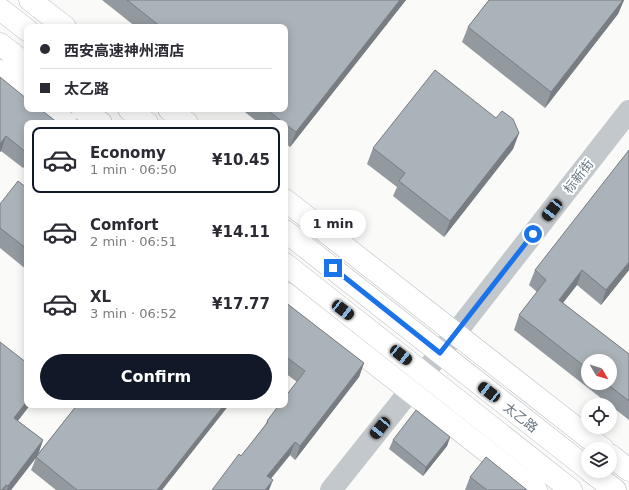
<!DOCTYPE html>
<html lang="en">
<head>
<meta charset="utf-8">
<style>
  body { margin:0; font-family:"DejaVu Sans","Noto Sans SC",sans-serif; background:#f2f2f3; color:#2b2b33; height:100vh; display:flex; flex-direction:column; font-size:15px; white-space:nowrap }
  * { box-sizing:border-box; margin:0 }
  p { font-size:13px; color:#7c7c81 }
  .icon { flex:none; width:22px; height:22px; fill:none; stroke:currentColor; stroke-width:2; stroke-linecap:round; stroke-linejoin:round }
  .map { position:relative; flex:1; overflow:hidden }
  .panel { position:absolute; left:24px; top:120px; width:264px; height:288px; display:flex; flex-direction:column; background:#fff; border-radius:8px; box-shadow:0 2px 10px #0003 }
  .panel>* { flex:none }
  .hud { position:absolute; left:24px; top:24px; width:264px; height:88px; border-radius:8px; box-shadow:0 2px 10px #0003; display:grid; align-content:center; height:88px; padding:0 16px; background:#fff }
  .needle { width:26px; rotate:128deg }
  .fabs { position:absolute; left:581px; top:354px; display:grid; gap:8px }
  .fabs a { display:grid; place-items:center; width:36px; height:36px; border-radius:50%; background:#fff; box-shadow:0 2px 10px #0003; font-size:20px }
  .end { position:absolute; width:18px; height:18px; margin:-9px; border:5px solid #1a73e8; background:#fff; box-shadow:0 0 0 2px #fff }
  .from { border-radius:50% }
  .bubble { position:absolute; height:28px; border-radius:14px; background:#fff; box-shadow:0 2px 10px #0003; font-size:13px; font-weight:600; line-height:28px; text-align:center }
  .car { position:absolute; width:12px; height:24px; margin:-12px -6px; border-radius:5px; box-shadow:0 0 3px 1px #0007; background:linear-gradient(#222 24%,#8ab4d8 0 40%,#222 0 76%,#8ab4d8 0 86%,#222 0) }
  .hud b { display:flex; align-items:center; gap:14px; height:38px; font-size:15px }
  .hud b+b { border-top:1px solid #e1e1e2 }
  .hud i { width:10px; height:10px; background:#2b2b33 }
  ul { padding:7px 0 0; list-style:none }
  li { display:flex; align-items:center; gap:12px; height:66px; margin:0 8px 6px; padding:0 8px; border:2px solid transparent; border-radius:8px }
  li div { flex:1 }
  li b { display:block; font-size:15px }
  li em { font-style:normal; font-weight:600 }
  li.on { border-color:#111827 }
  li>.icon { width:36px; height:36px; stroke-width:1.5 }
  .action { display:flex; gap:8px; margin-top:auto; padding:8px 16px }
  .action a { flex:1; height:46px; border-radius:24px; background:#111827; color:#fff; font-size:16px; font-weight:600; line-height:46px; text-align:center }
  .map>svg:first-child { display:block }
</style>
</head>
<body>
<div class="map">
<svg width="629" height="490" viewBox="0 0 629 490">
  <rect width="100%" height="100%" fill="#fafaf8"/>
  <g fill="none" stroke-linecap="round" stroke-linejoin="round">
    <defs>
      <path id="secondary" d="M 30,0 L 65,27
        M 0,71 L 27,92
        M 49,109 L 66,123
        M 169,109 L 187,123
        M 285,200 L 603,449
        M 285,293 L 536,490
        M 610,455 L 629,470"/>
      <path id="primary" d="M 0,9 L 27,30
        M 0,44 L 27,65
        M 82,109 L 101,123
        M 129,109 L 147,123
        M 285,231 L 588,469
        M 285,264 L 571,490
        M 590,471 L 615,490"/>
    </defs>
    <!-- secondary casing -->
    <use href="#secondary" stroke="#b3babf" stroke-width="23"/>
    <!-- primary casing -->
    <use href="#primary" stroke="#b5babe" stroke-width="23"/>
    <!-- tertiary -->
    <path stroke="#c3c8cc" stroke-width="22" d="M 331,490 L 440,353 L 629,111"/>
    <!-- secondary -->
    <use href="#secondary" stroke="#fff" stroke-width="22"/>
    <!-- primary -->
    <use href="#primary" stroke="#fff" stroke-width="22"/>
  </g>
  <!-- wall -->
  <path fill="#929a9f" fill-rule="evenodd" d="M 102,0 L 406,0 L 290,147 L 285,143 L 285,123 L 259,123 L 241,109 L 285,109 L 285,27 L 136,27 Z
    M 489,0 L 624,0 L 618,14 L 545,108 L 462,42 L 468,27 Z
    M 0,77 L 27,123 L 27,163 L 23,168 L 1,151 L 0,152 Z
    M 496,118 L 519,133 L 513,149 L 444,237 L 393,196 L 397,187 L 367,164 L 373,148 Z
    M 27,188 L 27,276 L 25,274 L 27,270 L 0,248 L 0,204 Z
    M 535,270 L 629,270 L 601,305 L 577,285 L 563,303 L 629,354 L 629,420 L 514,330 L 519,315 L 537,292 L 529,285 ZM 588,361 L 610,383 L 588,383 Z
    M 285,302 L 364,363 L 359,377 L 295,460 L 290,455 L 271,479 L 241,456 L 265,425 L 267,421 L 297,382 L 285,373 Z
    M 0,342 L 30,405 L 18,421 L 43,440 L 38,454 L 77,405 L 229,405 L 162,490 L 56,490 L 31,470 L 36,458 L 11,490 L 0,490 Z
    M 450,437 L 447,446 L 423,476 L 389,449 L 393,440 Z
    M 470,477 L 527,490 L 465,490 Z"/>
  <!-- shaded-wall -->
  <path fill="#777d82" d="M 400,0 L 406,0 L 290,147 L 296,132 Z
    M 623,0 L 624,0 L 618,14 L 545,108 L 551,92 Z
    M 519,133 L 513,149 L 444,237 L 450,221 Z
    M 6,136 L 1,151 L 0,152 L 0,144 Z
    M 27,157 L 27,163 L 23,168 Z
    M 629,262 L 629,270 L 601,305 L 606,290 Z
    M 582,270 L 577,285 L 554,314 L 559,300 Z
    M 364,363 L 359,377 L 295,460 L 300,446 Z
    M 27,401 L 27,405 L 30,405 L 8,433 L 14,418 Z
    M 224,405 L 229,405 L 162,490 L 157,490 Z
    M 450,437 L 447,446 L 423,476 L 426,467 Z
    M 43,440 L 38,455 L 11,490 L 7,490 L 8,486 Z
    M 295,442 L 290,455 L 262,489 L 267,476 Z
    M 273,480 L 269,490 L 265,490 Z
    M 6,485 L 4,490 L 2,490 Z"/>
  <!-- building -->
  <path fill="#aab3b9" stroke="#777d82" d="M 127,0 L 400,0 L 296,132 L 285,124 L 285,123 L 284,123 L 266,109 L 285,109 L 285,27 L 161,27 Z
    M 489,0 L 623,0 L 551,92 L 468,27 Z
    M 435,70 L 496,118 L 502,111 L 513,119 L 519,133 L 450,221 L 399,181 L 405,173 L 373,148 Z
    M 0,77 L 27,99 L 27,109 L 40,109 L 58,123 L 27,123 L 27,153 L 6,136 L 0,144 Z
    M 629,150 L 629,262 L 606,290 L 582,270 L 559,300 L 629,354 L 629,401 L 606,383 L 610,383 L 610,361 L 588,361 L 588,369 L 519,315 L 546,280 L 535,270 Z
    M 18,181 L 27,188 L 27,249 L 0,228 L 0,204 Z
    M 285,302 L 364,363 L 300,446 L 295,442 L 267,476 L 273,480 L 265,490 L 212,490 L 239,454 L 241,456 L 268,422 L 267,421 L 279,405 L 285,405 L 285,397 L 305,371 L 285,356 Z
    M 0,342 L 27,363 L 27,401 L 14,418 L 43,440 L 8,486 L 6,485 L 2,490 L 0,490 Z
    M 77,405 L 224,405 L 157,490 L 77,490 L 36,457 Z
    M 416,410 L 450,437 L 426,467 L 393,440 Z
    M 486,457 L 527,490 L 487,490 L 470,477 Z"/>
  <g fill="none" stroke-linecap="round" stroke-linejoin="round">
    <!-- route -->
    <path stroke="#1a73e8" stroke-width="5" d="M 333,268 L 440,353 L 533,234"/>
  </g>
  <g text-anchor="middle" stroke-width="4" stroke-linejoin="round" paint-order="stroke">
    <!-- street labels -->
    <g font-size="13" fill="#657683" stroke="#fff">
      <text transform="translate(578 176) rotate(-52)" y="5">标新街</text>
      <text transform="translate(521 417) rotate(38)" y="5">太乙路</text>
    </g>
  </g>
</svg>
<div class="fabs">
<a><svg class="needle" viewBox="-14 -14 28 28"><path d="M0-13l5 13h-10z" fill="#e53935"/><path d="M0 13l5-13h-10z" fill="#7c7c81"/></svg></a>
<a><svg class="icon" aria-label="locate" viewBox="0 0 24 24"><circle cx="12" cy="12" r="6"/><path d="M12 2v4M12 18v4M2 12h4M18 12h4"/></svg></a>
<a><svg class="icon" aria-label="layers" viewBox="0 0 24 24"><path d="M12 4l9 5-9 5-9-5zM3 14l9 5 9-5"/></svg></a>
</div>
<i class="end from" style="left:533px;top:234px"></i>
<i class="end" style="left:333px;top:268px"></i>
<div class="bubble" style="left:300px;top:210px;width:66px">1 min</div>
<i class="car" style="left:552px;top:210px;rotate:218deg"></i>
<i class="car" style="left:343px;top:310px;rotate:128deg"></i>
<i class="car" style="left:401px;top:355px;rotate:128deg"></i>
<i class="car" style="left:489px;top:392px;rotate:308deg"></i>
<i class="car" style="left:380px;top:428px;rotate:219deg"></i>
<div class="hud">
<b><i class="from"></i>西安高速神州酒店</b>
<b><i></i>太乙路</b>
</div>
<section class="panel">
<ul>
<li class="on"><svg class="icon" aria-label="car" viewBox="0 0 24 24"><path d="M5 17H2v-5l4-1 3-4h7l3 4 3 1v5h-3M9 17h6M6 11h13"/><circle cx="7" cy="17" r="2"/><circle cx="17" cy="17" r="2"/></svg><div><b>Economy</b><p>1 min · 06:50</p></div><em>¥10.45</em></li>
<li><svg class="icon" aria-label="car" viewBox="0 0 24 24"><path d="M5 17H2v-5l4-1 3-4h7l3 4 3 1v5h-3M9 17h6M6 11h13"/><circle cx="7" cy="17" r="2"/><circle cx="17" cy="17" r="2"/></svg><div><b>Comfort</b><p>2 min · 06:51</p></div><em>¥14.11</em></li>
<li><svg class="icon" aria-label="car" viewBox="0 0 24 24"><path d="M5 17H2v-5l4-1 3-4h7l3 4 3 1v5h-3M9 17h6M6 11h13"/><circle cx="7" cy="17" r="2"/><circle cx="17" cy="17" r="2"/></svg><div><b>XL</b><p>3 min · 06:52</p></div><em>¥17.77</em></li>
</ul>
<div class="action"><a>Confirm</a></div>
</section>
</div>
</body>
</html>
